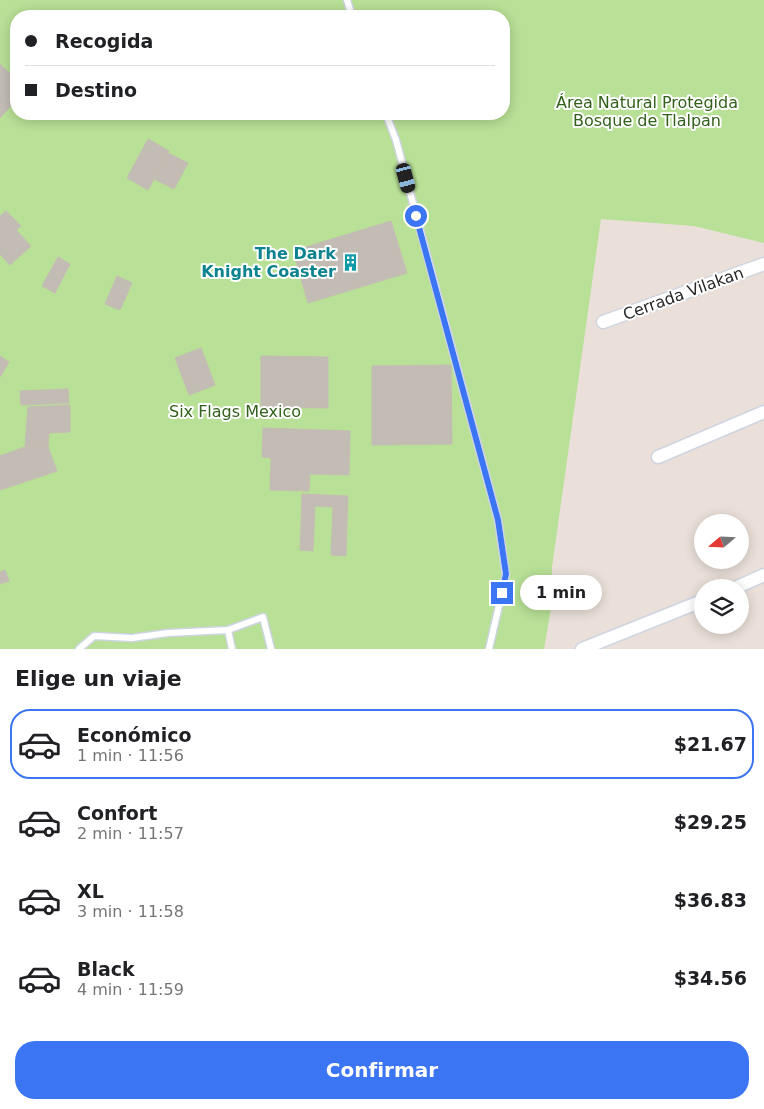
<!DOCTYPE html>
<html lang="es">
<head>
<meta charset="utf-8">
<style>
  body { margin:0; font-family:"DejaVu Sans",sans-serif; background:#f6f6f6; color:#202124; height:100vh; display:flex; flex-direction:column; font-size:19px; white-space:nowrap }
  * { box-sizing:border-box; margin:0 }
  p { font-size:16px; color:#757577 }
  .icon { flex:none; width:28px; height:28px; fill:none; stroke:currentColor; stroke-width:2; stroke-linecap:round; stroke-linejoin:round }
  .map { position:relative; height:649px; overflow:hidden }
  .sheet { display:flex; flex-direction:column; background:#fff; flex:1 }
  .sheet>* { flex:none }
  .hud { position:absolute; left:10px; top:10px; width:500px; height:110px; border-radius:20px; box-shadow:0 2px 12px #0003; display:grid; align-content:center; height:110px; padding:0 15px; background:#fff }
  .needle { width:32px; rotate:251deg }
  .tools { position:absolute; left:694px; top:514px; display:grid; gap:10px }
  .tools a { display:grid; place-items:center; width:55px; height:55px; border-radius:50%; background:#fff; box-shadow:0 2px 12px #0003; font-size:25px }
  .end { position:absolute; width:22px; height:22px; margin:-11px; border:6px solid #3c75f4; background:#fff; box-shadow:0 0 0 2px #fff }
  .from { border-radius:50% }
  .bubble { position:absolute; height:35px; border-radius:18px; background:#fff; box-shadow:0 2px 12px #0003; font-size:16px; font-weight:700; line-height:35px; text-align:center }
  .car { position:absolute; width:15px; height:30px; margin:-15px -8px; border-radius:6px; box-shadow:0 0 4px 1px #0007; background:linear-gradient(#222 24%,#8ab4d8 0 40%,#222 0 76%,#8ab4d8 0 86%,#222 0) }
  .hud b { display:flex; align-items:center; gap:18px; height:48px; font-size:19px }
  .hud b+b { border-top:1px solid #e0e0e0 }
  .hud i { width:12px; height:12px; background:#202124 }
  ul { padding:0; list-style:none }
  li { display:flex; align-items:center; gap:15px; height:70px; margin:0 10px 8px; padding:0 5px; border:2px solid transparent; border-radius:20px }
  li div { flex:1 }
  li b { display:block; font-size:19px }
  li em { font-style:normal; font-weight:700 }
  li.selected { border-color:#3c75f4 }
  li>.icon { width:45px; height:45px; stroke-width:1.5 }
  h2 { padding:0 15px; font-size:22px; line-height:60px }
  .cta { display:flex; gap:10px; margin-top:auto; padding:10px 15px }
  .cta a { flex:1; height:58px; border-radius:20px; background:#3c75f4; color:#fff; font-size:20px; font-weight:700; line-height:58px; text-align:center }
  .map>svg:first-child { display:block }
</style>
</head>
<body>
<div class="map">
<svg width="764" height="649" viewBox="0 0 764 649">
  <rect width="100%" height="100%" fill="#eae0d9"/>
  <!-- green -->
  <path fill="#b8e096" fill-rule="evenodd" d="M 0,0 L 764,0 L 764,243 L 694,226 L 601,219 L 552,567 L 551,608 L 544,649 L 0,649 ZM 16,16 L 504,16 L 504,114 L 16,114 Z"/>
  <!-- building -->
  <path fill="#c2bcb5" stroke="#c5bcb3" d="M 0,64 L 16,79 L 16,100 L 0,118 Z
    M 148,139 L 169,151 L 148,190 L 127,178 Z
    M 168,153 L 188,163 L 174,189 L 154,179 Z
    M 6,211 L 21,226 L 16,230 L 31,246 L 10,265 L 0,254 L 0,216 Z
    M 391,221 L 407,273 L 308,303 L 293,251 Z
    M 58,257 L 70,264 L 55,293 L 42,286 Z
    M 117,276 L 132,283 L 120,310 L 105,304 Z
    M 201,348 L 215,385 L 189,395 L 175,358 Z
    M 0,356 L 9,362 L 0,377 Z
    M 261,356 L 328,357 L 328,408 L 261,407 Z
    M 451,365 L 452,444 L 372,445 L 372,366 Z
    M 68,389 L 69,403 L 21,405 L 20,391 Z
    M 70,405 L 70,432 L 49,433 L 48,447 L 25,447 L 28,407 Z
    M 263,428 L 350,431 L 349,475 L 310,474 L 309,491 L 270,490 L 271,458 L 262,457 Z
    M 25,447 L 48,447 L 57,471 L 0,490 L 0,456 Z
    M 302,494 L 348,496 L 346,556 L 331,555 L 333,507 L 315,506 L 313,551 L 300,550 Z
    M 5,570 L 9,581 L 0,584 L 0,572 Z"/>
  <g fill="none" stroke-linecap="round" stroke-linejoin="round">
    <defs>
      <path id="lane" d="M 347,0 L 352,16
        M 386,114 L 396,140 L 498,520 L 506,575 L 489,649
        M 228,630 L 263,617 L 271,649
        M 79,649 L 94,636 L 132,638 L 168,633 L 228,630 L 232,649"/>
      <path id="street" d="M 603,322 L 764,264
        M 658,457 L 764,412
        M 735,588 L 764,575
        M 582,649 L 702,601"/>
    </defs>
    <!-- lane casing -->
    <use href="#lane" stroke="#ced4e0" stroke-width="9"/>
    <!-- street casing -->
    <use href="#street" stroke="#ced4e0" stroke-width="15"/>
    <!-- lane -->
    <use href="#lane" stroke="#fff" stroke-width="6"/>
    <!-- street -->
    <use href="#street" stroke="#fff" stroke-width="12"/>
  </g>
  <g fill="none" stroke-linecap="round" stroke-linejoin="round">
    <!-- route -->
    <path stroke="#3c75f4" stroke-width="6" d="M 416,216 L 498,520 L 506,574 L 502,593"/>
  </g>
  <!-- icons -->
  <defs>
    <symbol id="building-bare" viewBox="-9 -9 18 18"><path d="M-4-6H4V6H1V3H-1V6H-4ZM-2.5-4.3h1.7v1.8h-1.7ZM.8-4.3h1.7v1.8H.8ZM-2.5-1h1.7V.8h-1.7ZM.8-1h1.7V.8H.8Z" fill="#0f9aa8" stroke="#fff" stroke-width="2.5" paint-order="stroke"/></symbol>
  </defs>
  <g fill-rule="evenodd">
    <use href="#building-bare" x="338" y="250" width="25" height="25"/>
  </g>
  <g text-anchor="middle" stroke-width="4" stroke-linejoin="round" paint-order="stroke">
    <!-- park labels -->
    <g font-size="16" fill="#32611b" stroke="#fff">
      <text x="647" y="108">Área Natural Protegida<tspan x="647" dy="18">Bosque de Tlalpan</tspan></text>
      <text x="235" y="417">Six Flags Mexico</text>
    </g>
    <!-- culture labels -->
    <g font-size="16" font-weight="bold" fill="#0d838f" stroke="#fff" text-anchor="end">
      <text x="336" y="259">The Dark<tspan x="336" dy="18">Knight Coaster</tspan></text>
    </g>
    <!-- street labels -->
    <g font-size="16" fill="#272727" stroke="#fff">
      <text transform="translate(683 293) rotate(-20)" y="6">Cerrada Vilakan</text>
    </g>
  </g>
</svg>
<div class="tools">
<a><svg class="needle" viewBox="-14 -14 28 28"><path d="M0-13l5 13h-10z" fill="#e53935"/><path d="M0 13l5-13h-10z" fill="#757577"/></svg></a>
<a><svg class="icon" aria-label="layers" viewBox="0 0 24 24"><path d="M12 4l9 5-9 5-9-5zM3 14l9 5 9-5"/></svg></a>
</div>
<i class="end from" style="left:416px;top:216px"></i>
<i class="end" style="left:502px;top:593px"></i>
<div class="bubble" style="left:520px;top:575px;width:82px">1 min</div>
<i class="car" style="left:406px;top:178px;rotate:165deg"></i>
<div class="hud">
<b><i class="from"></i>Recogida</b>
<b><i></i>Destino</b>
</div>
</div>
<section class="sheet">
<h2>Elige un viaje</h2>
<ul>
<li class="selected"><svg class="icon" aria-label="car" viewBox="0 0 24 24"><path d="M5 17H2v-5l4-1 3-4h7l3 4 3 1v5h-3M9 17h6M6 11h13"/><circle cx="7" cy="17" r="2"/><circle cx="17" cy="17" r="2"/></svg><div><b>Económico</b><p>1 min · 11:56</p></div><em>$21.67</em></li>
<li><svg class="icon" aria-label="car" viewBox="0 0 24 24"><path d="M5 17H2v-5l4-1 3-4h7l3 4 3 1v5h-3M9 17h6M6 11h13"/><circle cx="7" cy="17" r="2"/><circle cx="17" cy="17" r="2"/></svg><div><b>Confort</b><p>2 min · 11:57</p></div><em>$29.25</em></li>
<li><svg class="icon" aria-label="car" viewBox="0 0 24 24"><path d="M5 17H2v-5l4-1 3-4h7l3 4 3 1v5h-3M9 17h6M6 11h13"/><circle cx="7" cy="17" r="2"/><circle cx="17" cy="17" r="2"/></svg><div><b>XL</b><p>3 min · 11:58</p></div><em>$36.83</em></li>
<li><svg class="icon" aria-label="car" viewBox="0 0 24 24"><path d="M5 17H2v-5l4-1 3-4h7l3 4 3 1v5h-3M9 17h6M6 11h13"/><circle cx="7" cy="17" r="2"/><circle cx="17" cy="17" r="2"/></svg><div><b>Black</b><p>4 min · 11:59</p></div><em>$34.56</em></li>
</ul>
<div class="cta"><a>Confirmar</a></div>
</section>
</body>
</html>
